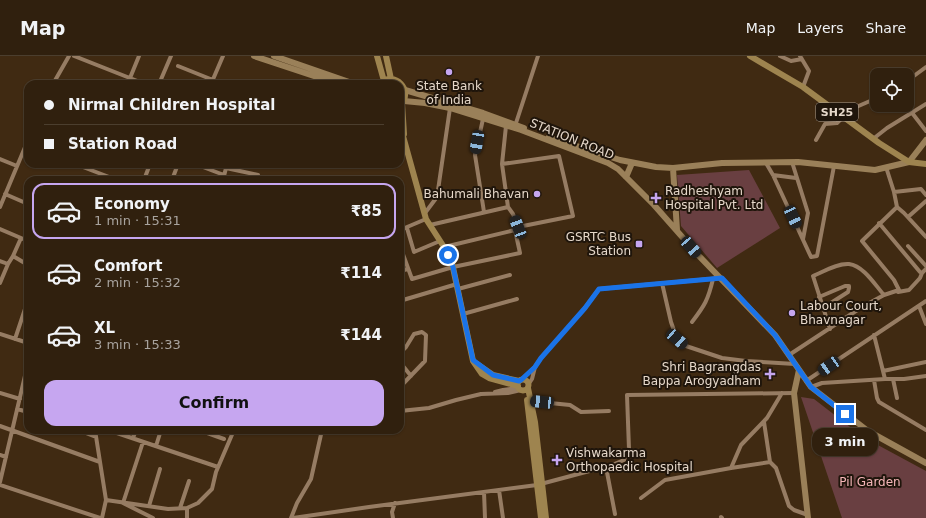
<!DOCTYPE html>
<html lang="en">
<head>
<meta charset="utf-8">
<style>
  body { margin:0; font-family:"DejaVu Sans",sans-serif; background:#3c2d1c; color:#f1f3f6; height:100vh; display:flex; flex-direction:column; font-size:15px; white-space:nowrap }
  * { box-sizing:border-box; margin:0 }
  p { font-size:13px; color:#a8a39e }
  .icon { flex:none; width:22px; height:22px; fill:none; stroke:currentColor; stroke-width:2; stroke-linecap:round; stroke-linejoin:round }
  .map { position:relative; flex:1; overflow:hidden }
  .details { position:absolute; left:24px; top:120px; width:380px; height:258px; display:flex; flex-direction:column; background:#30200e; border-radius:12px; box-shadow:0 1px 3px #0004,0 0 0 1px #4b3e2e }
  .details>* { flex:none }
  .top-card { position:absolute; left:24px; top:24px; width:380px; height:88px; border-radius:12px; box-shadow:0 1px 3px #0004,0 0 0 1px #4b3e2e; display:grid; align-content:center; height:88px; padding:0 20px; background:#30200e }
  .fabs { position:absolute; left:870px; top:12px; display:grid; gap:8px }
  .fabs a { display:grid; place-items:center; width:44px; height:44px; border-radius:8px; background:#30200e; box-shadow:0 1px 3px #0004,0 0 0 1px #4b3e2e; font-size:20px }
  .end { position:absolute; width:18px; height:18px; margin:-9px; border:5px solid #1a73e8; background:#fff; box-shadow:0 0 0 2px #fff }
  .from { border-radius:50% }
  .bubble { position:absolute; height:28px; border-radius:12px; background:#30200e; box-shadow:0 1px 3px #0004,0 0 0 1px #4b3e2e; font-size:13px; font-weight:800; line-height:28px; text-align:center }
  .car { position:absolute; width:12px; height:24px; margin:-12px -6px; border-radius:5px; box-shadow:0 0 3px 1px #0007; background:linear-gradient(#222 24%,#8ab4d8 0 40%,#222 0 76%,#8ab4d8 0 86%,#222 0) }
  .top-card b { display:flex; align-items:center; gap:14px; height:38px; font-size:15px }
  .top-card b+b { border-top:1px solid #4b3e2e }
  .top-card i { width:10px; height:10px; background:#f1f3f6 }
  ul { padding:7px 0 0; list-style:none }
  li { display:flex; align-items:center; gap:12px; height:56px; margin:0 8px 6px; padding:0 12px; border:2px solid transparent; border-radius:12px }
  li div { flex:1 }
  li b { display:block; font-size:15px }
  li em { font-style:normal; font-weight:800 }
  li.current { border-color:#c6a6f0 }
  li>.icon { width:36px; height:36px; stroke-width:1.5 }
  .button { display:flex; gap:8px; margin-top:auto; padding:8px 20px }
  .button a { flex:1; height:46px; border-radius:12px; background:#c6a6f0; color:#111; font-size:16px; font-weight:800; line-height:46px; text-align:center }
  header { display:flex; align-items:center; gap:24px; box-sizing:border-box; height:56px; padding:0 20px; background:#30200e; border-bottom:1px solid #4b3e2e }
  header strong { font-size:19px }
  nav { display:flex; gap:22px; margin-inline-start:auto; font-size:14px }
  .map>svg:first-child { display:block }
</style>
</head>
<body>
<header>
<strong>Map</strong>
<nav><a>Map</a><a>Layers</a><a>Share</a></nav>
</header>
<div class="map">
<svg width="926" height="462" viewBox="0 0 926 462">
  <rect width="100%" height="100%" fill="#402a12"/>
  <!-- green -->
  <path fill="#693f41" d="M 749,114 L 780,172 L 717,212 L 681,170 L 677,119 Z
    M 801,341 L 814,343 L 863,381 L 926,415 L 926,462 L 842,462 Z"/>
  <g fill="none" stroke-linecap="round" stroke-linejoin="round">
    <!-- street -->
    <path stroke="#967c63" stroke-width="4" d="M 74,0 L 145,28
      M 780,0 L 791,5 L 802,3
      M 800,0 L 809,15 L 803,31
      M 178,10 L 213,24
      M 130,22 L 139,0
      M 907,25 L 926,11
      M 53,28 L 69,0
      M 159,28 L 171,0
      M 211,28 L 223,0
      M 906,49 L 926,75
      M 840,58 L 877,42
      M 483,63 L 475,99 L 484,156
      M 515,70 L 538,0
      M 873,83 L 887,72 L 926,48
      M 816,84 L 825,68 L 837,67 L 843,61
      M 0,103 L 17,110
      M 792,106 L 808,157 L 803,183
      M 766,107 L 773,119 L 811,201 L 817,200 L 834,110
      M 75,108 L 117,124
      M 195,108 L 224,119
      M 502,108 L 559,100 L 573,160 L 518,171 L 513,158 L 508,151 L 502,108 L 506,70
      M 886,111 L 894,136 L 897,151 L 904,157 L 926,181
      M 226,112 L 258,119
      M 773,119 L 796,122
      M 144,124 L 150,108
      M 172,124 L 178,108
      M 223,124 L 227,108
      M 894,136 L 921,133 L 926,139
      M 5,138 L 28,148
      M 0,151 L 28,84
      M 425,157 L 437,141 L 450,52
      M 908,161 L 926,145
      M 879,167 L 920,216 L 922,217 L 926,213
      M 430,169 L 508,151
      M 407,172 L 414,196 L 440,185
      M 0,173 L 28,185
      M 400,174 L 426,163
      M 21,182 L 13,200 L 28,209
      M 400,190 L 412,223 L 453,211 L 520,197 L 515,174 L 444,191
      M 908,190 L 926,210
      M 0,205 L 8,208
      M 400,215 L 408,213
      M 0,227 L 8,208 L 13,200
      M 662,227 L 671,266 L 677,283 L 683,289 L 722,302 L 746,305 L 795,308
      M 458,233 L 510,219
      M 898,236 L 909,234 L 920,222 L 922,217
      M 400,237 L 403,244 L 457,228
      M 819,241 L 845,230 L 849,230 L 849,232 L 848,236 L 823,252
      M 919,250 L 926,268
      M 463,258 L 517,243
      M 692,266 C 705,249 708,244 713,223
      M 830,273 L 813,220 C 823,216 837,207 849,208 C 864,210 875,229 884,239
      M 0,278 L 28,287
      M 15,283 L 28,244
      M 400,291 L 401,294 L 403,294 L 406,291 L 414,278 L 422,276 L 426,279 L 425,305 L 400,331
      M 789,299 L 862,251 L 884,239 L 899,234 L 894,224 L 862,185 L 897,151
      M 400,310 L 403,310 L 411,320
      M 883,315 L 926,306
      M 885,323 L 904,323 L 926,320
      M 893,323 L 897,342
      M 521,324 L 535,311 L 541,302 L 585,252 L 599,233 L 721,222
      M 874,324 L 877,342 L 879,346 L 926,374
      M 806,325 L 926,245
      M 528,329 L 532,323 L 535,311
      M 811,331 L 822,327 L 885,323 L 874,279
      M 495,336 L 503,334 L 518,332
      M 0,337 L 20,343
      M 782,337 L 767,362 L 741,389 L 731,412 L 770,406 L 776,412 L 789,450 L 794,454 L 808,459
      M 530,345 L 570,349 L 581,356 L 609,355
      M 17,353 L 28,356
      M 400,355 L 429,352 L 456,344 L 481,338 L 508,337 L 521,334
      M 764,366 L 770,406
      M 0,370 L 100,406
      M 78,374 L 96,381
      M 95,374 L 106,444 L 102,462
      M 108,374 L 218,411
      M 199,374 L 224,383
      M 133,382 L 136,374
      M 143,386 L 123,447 L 153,462
      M 156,390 L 161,374
      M 0,399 L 6,401
      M 606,411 L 615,458
      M 0,426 L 28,307
      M 0,429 L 100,462
      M 499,434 L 503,462
      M 484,436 L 485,462
      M 641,442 L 665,424 L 731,412
      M 106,444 L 168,453 L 187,452 L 198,447 L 212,433 L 216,416 L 234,374
      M 149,450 L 160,413
      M 180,452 L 189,425
      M 721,461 L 722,462
      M 187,462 L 187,452
      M 291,462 L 297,447 L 311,423 L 322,374
      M 293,462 L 369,451 L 537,429 L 612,409 L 624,404 L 629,393 L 627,339 L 794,337
      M 393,462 L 392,456 L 395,447"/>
    <!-- secondary -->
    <path stroke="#9a8059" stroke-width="6" d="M 254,0 L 338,28
      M 274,0 L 355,28
      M 405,34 L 483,57 L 524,72
      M 404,45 L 425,47 L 450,52 L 521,74 L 608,107 L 618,113 L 654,149 L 699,200 L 775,279 L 811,331 L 868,375 L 926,407
      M 549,81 L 620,104 L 656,111 L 673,112 L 722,107 L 798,106 L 875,114 L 909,106 L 926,84
      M 673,112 L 677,174
      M 626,121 L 632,107
      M 799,314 L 794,337 L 808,462"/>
    <!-- primary -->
    <path stroke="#9e844f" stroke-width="6" d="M 377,0 L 384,25
      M 386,0 L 391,23
      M 750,0 L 803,31 L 879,87 L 909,106 L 926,108
      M 380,28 C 394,13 415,36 400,48
      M 402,47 L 404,78
      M 400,73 L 403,80 L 426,163 L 444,191 L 452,207 L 473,305 L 482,318 L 489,322 L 518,330
      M 477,308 L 493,319 L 519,325
      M517.5 329a5.5 5.5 0 1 1 11 0a5.5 5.5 0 1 1-11 0Z
      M 528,332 L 535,366 L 546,462
      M 527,344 L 541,462"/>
  </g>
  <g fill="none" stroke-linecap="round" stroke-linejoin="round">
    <!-- route -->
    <path stroke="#1a73e8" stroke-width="5" d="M 448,199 L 453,211 L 473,304 L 493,319 L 519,325 L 521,324 L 535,311 L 541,302 L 585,252 L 599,233 L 722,222 L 775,279 L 811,331 L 845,358"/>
  </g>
  <!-- markers -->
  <g fill="#c6a6f0" stroke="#1f150b" stroke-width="1.5">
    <circle cx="449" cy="16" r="4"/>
    <circle cx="537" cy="138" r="4"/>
    <path d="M654 136h4v4h4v4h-4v4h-4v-4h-4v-4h4z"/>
    <rect x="635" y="184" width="8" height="8" rx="2"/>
    <circle cx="792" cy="257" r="4"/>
    <path d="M768 312h4v4h4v4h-4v4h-4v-4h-4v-4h4z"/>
    <path d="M555 398h4v4h4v4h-4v4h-4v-4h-4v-4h4z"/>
  </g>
  <g text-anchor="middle" stroke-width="4" stroke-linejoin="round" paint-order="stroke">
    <!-- shield labels -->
    <rect fill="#1f150b" stroke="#aa9e91" stroke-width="1" x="816" y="47" width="42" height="18" rx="3"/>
    <g font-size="11" font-weight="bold" fill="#e6d8ca">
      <text x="837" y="60">SH25</text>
    </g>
    <!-- poi labels -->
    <g font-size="12" fill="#e6d8ca" stroke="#1f150b" text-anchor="start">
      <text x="449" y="34" text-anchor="middle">State Bank<tspan x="449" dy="14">of India</tspan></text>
      <text x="665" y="139">Radheshyam<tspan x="665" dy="14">Hospital Pvt. Ltd</tspan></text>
      <text x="529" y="142" text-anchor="end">Bahumali Bhavan</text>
      <text x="631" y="185" text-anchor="end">GSRTC Bus<tspan x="631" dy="14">Station</tspan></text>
      <text x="800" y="254">Labour Court,<tspan x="800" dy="14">Bhavnagar</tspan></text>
      <text x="761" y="315" text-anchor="end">Shri Bagrangdas<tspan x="761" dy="14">Bappa Arogyadham</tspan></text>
      <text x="566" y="401">Vishwakarma<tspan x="566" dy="14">Orthopaedic Hospital</tspan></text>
    </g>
    <!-- street labels -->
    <g font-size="12" fill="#e6d8ca" stroke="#1f150b">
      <text transform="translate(572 83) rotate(22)" y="4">STATION ROAD</text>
    </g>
    <!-- park labels -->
    <g font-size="12" fill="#f6b6b8" stroke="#1f150b">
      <text x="870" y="430">Pil Garden</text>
    </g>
  </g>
</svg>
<div class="fabs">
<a><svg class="icon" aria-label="locate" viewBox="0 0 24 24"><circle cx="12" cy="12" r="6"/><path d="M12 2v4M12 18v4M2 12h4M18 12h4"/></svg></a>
</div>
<i class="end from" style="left:448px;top:199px"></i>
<i class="end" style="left:845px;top:358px"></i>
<div class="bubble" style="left:812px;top:372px;width:66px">3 min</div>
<i class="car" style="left:477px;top:86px;rotate:190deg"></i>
<i class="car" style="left:793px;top:161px;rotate:155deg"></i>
<i class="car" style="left:518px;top:171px;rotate:339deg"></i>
<i class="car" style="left:691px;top:191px;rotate:139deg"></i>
<i class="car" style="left:677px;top:283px;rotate:131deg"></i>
<i class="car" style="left:829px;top:310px;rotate:236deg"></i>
<i class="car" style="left:542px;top:346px;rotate:276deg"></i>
<div class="top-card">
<b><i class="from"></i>Nirmal Children Hospital</b>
<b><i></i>Station Road</b>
</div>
<section class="details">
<ul>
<li class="current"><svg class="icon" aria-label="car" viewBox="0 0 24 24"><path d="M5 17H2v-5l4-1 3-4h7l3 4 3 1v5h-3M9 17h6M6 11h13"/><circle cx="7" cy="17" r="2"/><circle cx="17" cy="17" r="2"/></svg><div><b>Economy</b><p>1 min · 15:31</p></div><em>₹85</em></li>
<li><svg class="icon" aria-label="car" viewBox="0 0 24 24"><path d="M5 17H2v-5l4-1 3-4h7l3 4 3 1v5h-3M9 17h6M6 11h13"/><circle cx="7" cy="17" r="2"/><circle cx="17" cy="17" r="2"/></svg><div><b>Comfort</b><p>2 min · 15:32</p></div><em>₹114</em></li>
<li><svg class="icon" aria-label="car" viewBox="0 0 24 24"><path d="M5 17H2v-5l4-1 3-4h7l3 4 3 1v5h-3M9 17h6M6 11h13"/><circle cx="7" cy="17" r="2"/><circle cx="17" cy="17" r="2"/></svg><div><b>XL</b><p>3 min · 15:33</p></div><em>₹144</em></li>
</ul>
<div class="button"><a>Confirm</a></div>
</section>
</div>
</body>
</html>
